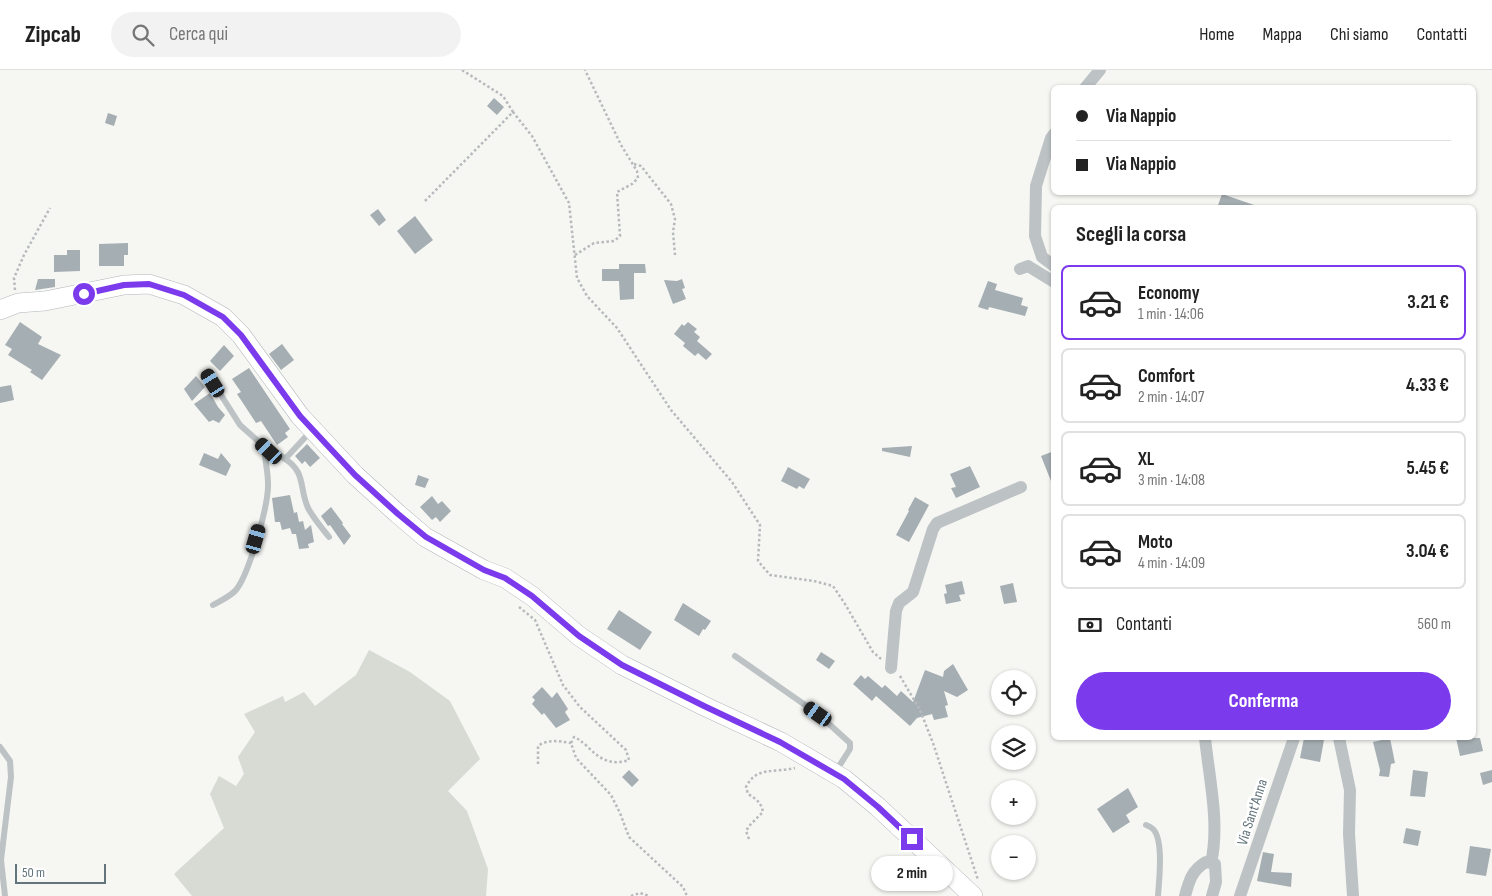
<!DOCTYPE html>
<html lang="it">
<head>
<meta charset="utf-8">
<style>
  body { margin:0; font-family:"Sofia Sans Condensed",sans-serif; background:#f2f2f2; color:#222; height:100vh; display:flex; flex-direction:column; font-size:19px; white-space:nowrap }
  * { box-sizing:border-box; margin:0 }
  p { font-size:16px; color:#767676 }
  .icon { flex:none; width:28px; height:28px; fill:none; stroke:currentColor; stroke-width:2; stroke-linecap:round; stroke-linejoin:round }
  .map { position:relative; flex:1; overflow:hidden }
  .sheet { position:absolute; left:1051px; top:135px; width:425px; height:535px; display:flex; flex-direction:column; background:#fff; border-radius:8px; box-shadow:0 1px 4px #0004 }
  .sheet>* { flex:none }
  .banner { position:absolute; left:1051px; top:15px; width:425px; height:110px; border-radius:8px; box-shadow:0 1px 4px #0004; display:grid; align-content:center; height:110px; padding:0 25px; background:#fff }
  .fabs { position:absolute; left:991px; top:600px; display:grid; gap:10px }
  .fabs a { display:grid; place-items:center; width:45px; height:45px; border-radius:50%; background:#fff; box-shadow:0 1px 4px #0004; font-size:25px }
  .scale { position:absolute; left:15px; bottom:12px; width:91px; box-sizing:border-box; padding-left:5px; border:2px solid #63757c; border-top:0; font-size:14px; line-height:18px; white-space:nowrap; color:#63757c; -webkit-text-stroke:4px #fff; paint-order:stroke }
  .end { position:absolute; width:22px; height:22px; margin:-11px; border:6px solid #7c3aed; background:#fff; box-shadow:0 0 0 2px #fff }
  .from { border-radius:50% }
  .bubble { position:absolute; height:35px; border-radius:18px; background:#fff; box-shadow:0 1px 4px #0004; font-size:16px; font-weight:700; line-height:35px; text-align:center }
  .car { position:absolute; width:15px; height:30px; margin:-15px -8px; border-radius:6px; box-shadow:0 0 4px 1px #0007; background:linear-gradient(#222 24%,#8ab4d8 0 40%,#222 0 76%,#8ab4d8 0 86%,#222 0) }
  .banner b { display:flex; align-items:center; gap:18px; height:48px; font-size:19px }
  .banner b+b { border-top:1px solid #e0e0e0 }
  .banner i { width:12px; height:12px; background:#222 }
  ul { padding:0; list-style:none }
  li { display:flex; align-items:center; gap:15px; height:75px; margin:0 10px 8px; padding:0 15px; border:2px solid #e0e0e0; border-radius:8px }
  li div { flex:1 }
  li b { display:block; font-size:19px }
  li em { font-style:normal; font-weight:700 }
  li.on { border-color:#7c3aed }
  li>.icon { width:45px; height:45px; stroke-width:1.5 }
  h2 { padding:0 25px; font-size:22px; line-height:60px }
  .pay { display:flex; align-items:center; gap:12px; height:55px; padding:0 25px; font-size:19px }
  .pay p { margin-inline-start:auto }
  .action { display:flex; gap:10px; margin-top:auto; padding:10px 25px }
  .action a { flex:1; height:58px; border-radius:30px; background:#7c3aed; color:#fff; font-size:20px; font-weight:700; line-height:58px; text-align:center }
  header { display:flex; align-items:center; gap:30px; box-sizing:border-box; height:70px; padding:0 25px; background:#fff; border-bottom:1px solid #e0e0e0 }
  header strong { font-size:24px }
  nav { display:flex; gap:28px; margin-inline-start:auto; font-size:18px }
  .search { width:350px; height:45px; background:#f2f2f2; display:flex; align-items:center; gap:12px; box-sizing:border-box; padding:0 18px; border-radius:28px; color:#767676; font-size:19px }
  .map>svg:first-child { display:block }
</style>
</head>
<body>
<header>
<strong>Zipcab</strong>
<div class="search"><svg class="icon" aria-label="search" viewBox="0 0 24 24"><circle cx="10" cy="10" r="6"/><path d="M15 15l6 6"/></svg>Cerca qui</div>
<nav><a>Home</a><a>Mappa</a><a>Chi siamo</a><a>Contatti</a></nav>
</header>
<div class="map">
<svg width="1492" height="826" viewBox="0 0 1492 826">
  <rect width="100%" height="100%" fill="#f6f6f3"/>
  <!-- green -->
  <path fill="#d7dbd3" d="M 369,580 L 410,602 L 450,631 L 480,689 L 448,721 L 467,741 L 488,799 L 486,826 L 192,826 L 174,804 L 224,758 L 210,724 L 219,706 L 236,716 L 244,704 L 238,687 L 255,662 L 244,644 L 283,626 L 285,632 L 304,622 L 315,636 L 356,605 Z"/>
  <!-- building -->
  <path fill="#a5aeb2" d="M 494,28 L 504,37 L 497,45 L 487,36 Z
    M 108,43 L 117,46 L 114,56 L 105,53 Z
    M 1222,124 L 1257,136 L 1257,138 L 1217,138 Z
    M 378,139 L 386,150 L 379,156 L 370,145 Z
    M 415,146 L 433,170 L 415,184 L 397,161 Z
    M 128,173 L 128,185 L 124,185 L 124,196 L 99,196 L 99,174 Z
    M 67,180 L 80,180 L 80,201 L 54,202 L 54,185 L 67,185 Z
    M 619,194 L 645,194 L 646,203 L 634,203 L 634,229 L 620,230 L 619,211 L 602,211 L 602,199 L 619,199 Z
    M 38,209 L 55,209 L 55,217 L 35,220 Z
    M 682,209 L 685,218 L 682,219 L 686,229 L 673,234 L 664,210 L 677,211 Z
    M 988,211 L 997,214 L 995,220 L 1023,228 L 1021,235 L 1028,237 L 1025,246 L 989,237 L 988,240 L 978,237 Z
    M 20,252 L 42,267 L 38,274 L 61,285 L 42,310 L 30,302 L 32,300 L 8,285 L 12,279 L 5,275 Z
    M 688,252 L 697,259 L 694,262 L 700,267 L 697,271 L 712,284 L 706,290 L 698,283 L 695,286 L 683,276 L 685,273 L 674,264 L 682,254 L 684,256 Z
    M 282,274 L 294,290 L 281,300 L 269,284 Z
    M 224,275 L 234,286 L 220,301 L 210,291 Z
    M 249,298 L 290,359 L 285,363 L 288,367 L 277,375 L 261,351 L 256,353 L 237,324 L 241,322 L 232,309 Z
    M 196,306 L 205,317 L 192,331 L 184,319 Z
    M 11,315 L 14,330 L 0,333 L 0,317 Z
    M 210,323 L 218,337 L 225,345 L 219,353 L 213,350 L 209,352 L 194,334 Z
    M 307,374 L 320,388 L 310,397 L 305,391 L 302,394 L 295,386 Z
    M 912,376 L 910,387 L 882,381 L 882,378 Z
    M 1054,381 L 1054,416 L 1053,416 L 1041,386 Z
    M 204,383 L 218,389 L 221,383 L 231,395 L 226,406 L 199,395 Z
    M 970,396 L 980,417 L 956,428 L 951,418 L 956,417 L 950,404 Z
    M 788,397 L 810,409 L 804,419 L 799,416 L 797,419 L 781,411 Z
    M 418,405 L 429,409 L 425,418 L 415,415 Z
    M 290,425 L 294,443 L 297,442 L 299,452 L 303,451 L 305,460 L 311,455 L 314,472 L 308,474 L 309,478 L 299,479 L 296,464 L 292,464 L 290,458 L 282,460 L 280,452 L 275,452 L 272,428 Z
    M 432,426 L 438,434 L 442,431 L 451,441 L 440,452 L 436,447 L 432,450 L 420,437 Z
    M 915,427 L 929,435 L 909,472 L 896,465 L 909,441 L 908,440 Z
    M 331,437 L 343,453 L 342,454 L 351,466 L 344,475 L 330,455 L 328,456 L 321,446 Z
    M 962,511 L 965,524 L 959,525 L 961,531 L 946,534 L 944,524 L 947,523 L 945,515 Z
    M 1013,513 L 1017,532 L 1004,534 L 1000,516 Z
    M 683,533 L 711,551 L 705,560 L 703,559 L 699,566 L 674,550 Z
    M 619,540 L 652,562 L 640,580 L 607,559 Z
    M 821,582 L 835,591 L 829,599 L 816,590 Z
    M 953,594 L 968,620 L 957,627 L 944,621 L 948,635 L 945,636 L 948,647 L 934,650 L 932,644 L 917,648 L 910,656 L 876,626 L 872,631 L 853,614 L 861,605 L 865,609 L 868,606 L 882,618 L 885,615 L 897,626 L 901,621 L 913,632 L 925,600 L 943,607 L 944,601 Z
    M 542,617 L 552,628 L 557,622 L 568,639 L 565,642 L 570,650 L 556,658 L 544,643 L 542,645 L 532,634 L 535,630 L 532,627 Z
    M 1304,668 L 1324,670 L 1320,692 L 1300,688 Z
    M 1390,668 L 1395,693 L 1391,694 L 1389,707 L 1379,706 L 1380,700 L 1373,672 Z
    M 1456,668 L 1480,668 L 1483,681 L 1460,686 Z
    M 629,700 L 639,710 L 632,717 L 622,707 Z
    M 1413,700 L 1428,702 L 1425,727 L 1410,726 Z
    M 1492,700 L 1492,712 L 1483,715 L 1480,703 Z
    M 1128,718 L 1138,737 L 1126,745 L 1130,752 L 1113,763 L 1097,739 Z
    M 1406,758 L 1421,761 L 1418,776 L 1403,773 Z
    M 1470,776 L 1491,779 L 1486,806 L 1466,803 Z
    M 1263,782 L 1274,784 L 1271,802 L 1292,803 L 1291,817 L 1257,811 Z"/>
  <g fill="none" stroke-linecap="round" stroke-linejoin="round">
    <defs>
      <path id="secondary" d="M 0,240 L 18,233 L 45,231 L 124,215 L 149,214 L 184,225 L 223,247 L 241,265 L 300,346 L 355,405 L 398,444 L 425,467 L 484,500 L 505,508 L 532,526 L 579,566 L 622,595 L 704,636 L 781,672 L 844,709 L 878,737 L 973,826"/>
    </defs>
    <!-- secondary casing -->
    <use href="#secondary" stroke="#b0b7ba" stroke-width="20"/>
    <!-- path -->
    <path stroke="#b6babc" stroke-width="2.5" stroke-dasharray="2.5 2.5" stroke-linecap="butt" d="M 462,0 L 503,26 L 513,42
      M 634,94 L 641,96 L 671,134 L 675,149 L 673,162 L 675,185
      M 425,131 L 513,42 L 532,66 L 569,133 L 577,208 L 587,226 L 617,258 L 671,340 L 732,412 L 760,455 L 758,491 L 770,505 L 814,511 L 833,516 L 845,534 L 873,582 L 881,589
      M 575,185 L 594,173 L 614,171 L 620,166 L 617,122 L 632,114 L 638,108 L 637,101 L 621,75 L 585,0
      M 15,220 L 14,208 L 24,185 L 50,138
      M 519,537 L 535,550 L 563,615 L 580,637 L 626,680 L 629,690 C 611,696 599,689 587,676 C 582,672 579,669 574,667 L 571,673 L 576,688 L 611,725 L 620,743 L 629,767 L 683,817 L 687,826
      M 900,606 L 920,640 L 933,673 L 978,810
      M 538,694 L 538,676 C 548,669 558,671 571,673
      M 749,769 L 746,761 L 749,756 L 763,742 C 761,732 756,729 748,724 L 746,717 C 756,696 775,703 795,698
      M 631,826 L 640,823 L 649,826"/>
    <!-- lane -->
    <path stroke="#bdc3c5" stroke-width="6" d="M 207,303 L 240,355 L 269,381
      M 285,389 C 306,402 299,418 308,438 C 314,449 322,458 329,467
      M 213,535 C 220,531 231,526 236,520 C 249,504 269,434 268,413 C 268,404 266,395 265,386 L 269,381 L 277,383 L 285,389 L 312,360
      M 735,586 L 818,644 L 850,673 L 850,679 L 836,701
      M 0,677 L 10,691 L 11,707 L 1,790 L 5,826
      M 1146,755 C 1149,756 1151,757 1153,759 C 1164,770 1159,811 1158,826"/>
    <!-- street -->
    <path stroke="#bdc3c5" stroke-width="12" d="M 1085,18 L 1100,0
      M 1054,64 L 1051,68 L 1036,116 L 1035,166 L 1042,187 L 1054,196
      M 1020,199 L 1028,196 L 1054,212
      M 891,598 L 896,541 L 899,533 L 913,522 L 933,459 L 937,453 L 1021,417
      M 1205,668 C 1209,707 1220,754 1211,793
      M 1339,668 L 1350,720 L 1349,764 L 1353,826
      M 1185,826 C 1189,811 1192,800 1206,792 L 1215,794 L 1216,812 L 1212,826
      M 1240,826 L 1294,668"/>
    <!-- secondary -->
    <use href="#secondary" stroke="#fff" stroke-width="19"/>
  </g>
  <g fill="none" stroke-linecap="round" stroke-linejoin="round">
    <!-- route -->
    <path stroke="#7c3aed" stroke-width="6" d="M 84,224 L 124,215 L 149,214 L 184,225 L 223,247 L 241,265 L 300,346 L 355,405 L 398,444 L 426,467 L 484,500 L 505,508 L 532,526 L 579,566 L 622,595 L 704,636 L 780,672 L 844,709 L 878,737 L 912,769"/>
  </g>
  <g text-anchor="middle" stroke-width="5" stroke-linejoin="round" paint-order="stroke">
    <!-- street labels -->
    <g font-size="15" fill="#63757c" stroke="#fff">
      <text transform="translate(1252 742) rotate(-72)" y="5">Via Sant'Anna</text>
    </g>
  </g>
</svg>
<div class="fabs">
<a><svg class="icon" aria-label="locate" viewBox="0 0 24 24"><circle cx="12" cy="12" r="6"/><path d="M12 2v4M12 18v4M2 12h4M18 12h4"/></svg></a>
<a><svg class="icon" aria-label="layers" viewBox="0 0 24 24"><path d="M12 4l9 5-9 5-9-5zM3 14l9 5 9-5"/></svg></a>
<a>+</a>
<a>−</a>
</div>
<div class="scale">50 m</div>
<i class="end from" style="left:84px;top:224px"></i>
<i class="end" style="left:912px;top:769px"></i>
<div class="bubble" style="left:871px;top:786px;width:82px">2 min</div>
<i class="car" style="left:213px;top:313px;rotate:328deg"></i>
<i class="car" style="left:269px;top:381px;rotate:313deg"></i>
<i class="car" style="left:256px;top:469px;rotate:16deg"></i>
<i class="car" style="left:818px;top:644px;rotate:305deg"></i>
<div class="banner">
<b><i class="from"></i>Via Nappio</b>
<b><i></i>Via Nappio</b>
</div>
<section class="sheet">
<h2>Scegli la corsa</h2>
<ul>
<li class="on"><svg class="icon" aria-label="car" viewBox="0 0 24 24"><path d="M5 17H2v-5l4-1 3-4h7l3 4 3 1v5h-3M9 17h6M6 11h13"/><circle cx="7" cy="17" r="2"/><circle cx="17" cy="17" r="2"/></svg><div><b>Economy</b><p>1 min · 14:06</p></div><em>3.21 €</em></li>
<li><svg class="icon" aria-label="car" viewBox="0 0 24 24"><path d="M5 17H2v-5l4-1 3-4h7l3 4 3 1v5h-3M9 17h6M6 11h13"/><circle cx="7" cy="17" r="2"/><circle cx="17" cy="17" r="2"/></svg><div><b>Comfort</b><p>2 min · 14:07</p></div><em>4.33 €</em></li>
<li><svg class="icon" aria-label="car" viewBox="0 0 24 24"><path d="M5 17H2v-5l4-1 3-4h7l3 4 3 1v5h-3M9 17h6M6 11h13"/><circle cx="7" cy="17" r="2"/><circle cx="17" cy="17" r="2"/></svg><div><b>XL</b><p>3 min · 14:08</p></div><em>5.45 €</em></li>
<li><svg class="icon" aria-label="car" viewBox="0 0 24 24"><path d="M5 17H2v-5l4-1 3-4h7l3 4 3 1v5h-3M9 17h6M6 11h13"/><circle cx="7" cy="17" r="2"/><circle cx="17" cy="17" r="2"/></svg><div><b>Moto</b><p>4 min · 14:09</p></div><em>3.04 €</em></li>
</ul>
<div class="pay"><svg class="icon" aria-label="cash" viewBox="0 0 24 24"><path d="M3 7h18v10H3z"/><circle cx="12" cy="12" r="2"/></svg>Contanti<p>560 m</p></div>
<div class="action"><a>Conferma</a></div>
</section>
</div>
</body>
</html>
